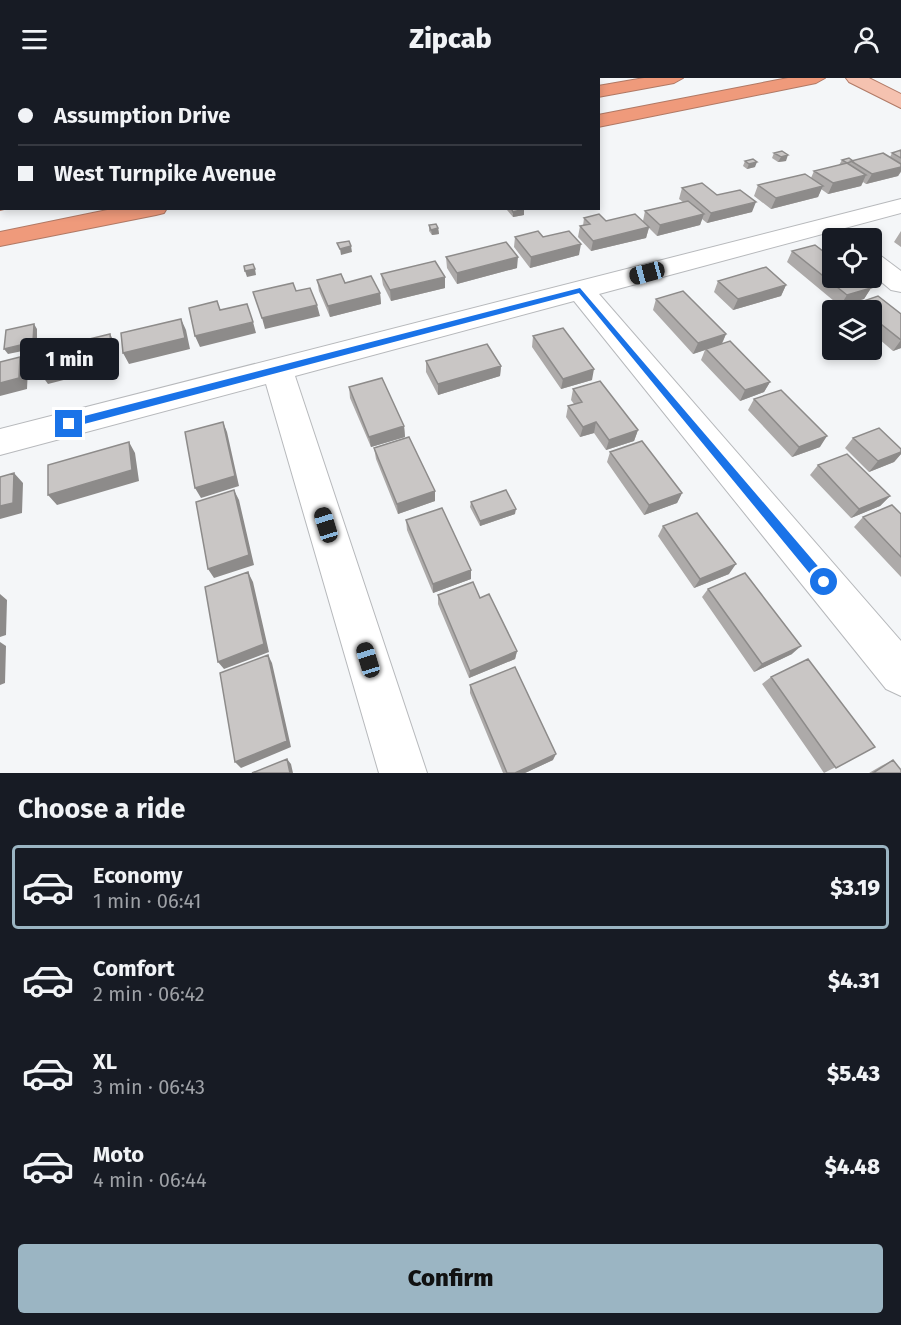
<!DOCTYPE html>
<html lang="en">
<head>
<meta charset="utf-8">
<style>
  body { margin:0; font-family:"Fira Sans",sans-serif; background:#242831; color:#f1f3f6; height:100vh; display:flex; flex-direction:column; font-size:22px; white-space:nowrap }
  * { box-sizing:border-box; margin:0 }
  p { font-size:20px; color:#9ea1a6 }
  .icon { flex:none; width:33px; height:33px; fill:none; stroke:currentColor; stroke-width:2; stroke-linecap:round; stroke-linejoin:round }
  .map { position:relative; height:695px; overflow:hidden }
  .sheet { display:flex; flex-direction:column; background:#171b24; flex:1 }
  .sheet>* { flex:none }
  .hud { position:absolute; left:0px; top:0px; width:600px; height:132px; box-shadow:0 3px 9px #0003; display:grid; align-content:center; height:132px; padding:0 18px; background:#171b24 }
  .controls { position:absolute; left:822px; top:150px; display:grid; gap:12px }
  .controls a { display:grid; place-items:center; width:60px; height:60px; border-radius:6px; background:#171b24; box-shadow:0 3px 9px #0003; font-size:30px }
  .end { position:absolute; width:27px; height:27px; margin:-14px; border:8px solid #1a73e8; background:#fff; box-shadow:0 0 0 3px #fff }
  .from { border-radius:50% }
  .bubble { position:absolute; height:42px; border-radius:6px; background:#171b24; box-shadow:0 3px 9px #0003; font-size:20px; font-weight:800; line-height:42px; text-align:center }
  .car { position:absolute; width:18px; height:36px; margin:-18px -9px; border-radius:8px; box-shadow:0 0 4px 2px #0007; background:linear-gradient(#222 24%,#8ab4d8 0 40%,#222 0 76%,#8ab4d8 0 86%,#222 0) }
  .hud b { display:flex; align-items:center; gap:21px; height:57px; font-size:22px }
  .hud b+b { border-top:2px solid #363941 }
  .hud i { width:15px; height:15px; background:#f1f3f6 }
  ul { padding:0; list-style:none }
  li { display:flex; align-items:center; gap:18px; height:84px; margin:0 12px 9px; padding:0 6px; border:3px solid transparent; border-radius:6px }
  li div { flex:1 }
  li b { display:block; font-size:22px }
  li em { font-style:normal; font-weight:800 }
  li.current { border-color:#9bb5c3 }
  li>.icon { width:54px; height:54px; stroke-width:1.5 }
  h2 { padding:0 18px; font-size:27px; line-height:72px }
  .cta { display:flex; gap:12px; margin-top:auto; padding:12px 18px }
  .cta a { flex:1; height:69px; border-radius:6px; background:#9bb5c3; color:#111; font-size:24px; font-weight:800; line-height:69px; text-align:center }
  header { display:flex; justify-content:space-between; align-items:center; height:78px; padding:0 18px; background:#171b24; font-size:27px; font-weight:800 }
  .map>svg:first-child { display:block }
</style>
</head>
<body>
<header><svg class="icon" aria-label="menu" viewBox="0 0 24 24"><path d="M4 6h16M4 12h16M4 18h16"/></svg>Zipcab<svg class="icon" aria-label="person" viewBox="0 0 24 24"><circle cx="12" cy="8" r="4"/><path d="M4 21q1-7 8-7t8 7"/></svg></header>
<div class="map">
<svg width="901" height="695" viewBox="0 0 901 695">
  <rect width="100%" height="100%" fill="#f4f6f8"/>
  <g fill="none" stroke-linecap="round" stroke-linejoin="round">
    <defs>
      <path id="minor" d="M 110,0 L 138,0 L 109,2 Z
        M 0,13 L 2,13 L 2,25 L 0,25 Z
        M 901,121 L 901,135 L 599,216 L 901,563 L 901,618 L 886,611 L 574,223 L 295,298 L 427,695 L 379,695 L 266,306 L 0,377 L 0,351 Z
        M 872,176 L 881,178 L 901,193 L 901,214 L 891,212 L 872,196 Z"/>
      <path id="major" d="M 846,0 L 869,0 L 901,16 L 901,30 L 849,4 Z"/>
      <path id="highway" d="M 644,0 L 683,0 L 674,5 L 598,19 L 598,8 Z
        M 788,0 L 825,0 L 816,5 L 598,49 L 598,37 Z
        M 0,118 L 2,130 L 8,130 L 0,132 Z
        M 117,130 L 167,130 L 164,135 L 156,137 L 0,168 L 0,154 Z"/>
    </defs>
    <!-- minor casing -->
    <use href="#minor" stroke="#b7b9bc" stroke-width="2"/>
    <!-- major casing -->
    <use href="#major" stroke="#b07965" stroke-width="2"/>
    <!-- highway casing -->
    <use href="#highway" stroke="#b07965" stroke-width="2"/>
    <!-- minor -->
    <use href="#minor" fill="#fff" fill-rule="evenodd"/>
    <!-- major -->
    <use href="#major" fill="#f5c2b0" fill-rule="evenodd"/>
    <!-- highway -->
    <use href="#highway" fill="#ef9a7b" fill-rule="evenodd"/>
  </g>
  <!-- wall -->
  <path fill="#adaaa9" d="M 901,72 L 901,94 L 898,98 L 866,106 L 863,104 L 861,108 L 828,116 L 821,111 L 818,119 L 771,131 L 754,118 L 758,107 L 811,100 L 814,93 L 839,87 L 842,82 L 853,83 L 890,79 L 892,75 Z
    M 774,75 L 786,83 L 778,84 L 772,80 Z
    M 745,83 L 755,89 L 747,91 L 743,88 Z
    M 682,110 L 717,117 L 752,134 L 707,145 L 702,141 L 700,147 L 657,158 L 649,150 L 646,160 L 591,173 L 578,159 L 580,148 L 583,148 L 584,140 L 606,143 L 643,143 L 645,133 L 683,124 L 679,121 Z
    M 507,130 L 524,130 L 524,137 L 513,139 L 507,132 Z
    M 429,147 L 438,150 L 439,156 L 432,157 L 429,153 Z
    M 901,153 L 901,169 L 894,164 Z
    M 515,159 L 579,177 L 530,190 L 514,169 Z
    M 792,173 L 871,210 L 864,221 L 840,228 L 787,184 Z
    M 446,179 L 517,190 L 457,206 L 447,190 Z
    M 381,196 L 445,210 L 391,223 L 383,207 Z
    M 317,202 L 345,205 L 380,215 L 381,226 L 330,239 L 319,213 Z
    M 718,203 L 786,207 L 781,218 L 733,232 L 714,214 Z
    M 656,221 L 726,256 L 722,266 L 770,304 L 764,314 L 740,323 L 701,282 L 705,272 L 693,276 L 653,232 Z
    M 855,226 L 901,236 L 901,270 L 893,273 L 872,255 L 872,232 L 851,232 Z
    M 533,258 L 592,302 L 561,311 L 532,269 Z
    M 426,283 L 501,288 L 500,298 L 438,317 L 426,294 Z
    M 349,309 L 404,348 L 405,359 L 371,369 L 350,320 Z
    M 573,311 L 638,352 L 634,363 L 606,372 L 594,355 L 580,359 L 566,339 L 568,328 L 574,326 L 571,322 Z
    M 754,321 L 820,369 L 792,379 L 748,332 Z
    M 853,360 L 901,371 L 901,376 L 894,384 L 869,394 L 845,370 Z
    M 374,370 L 435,423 L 398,436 L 376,381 Z
    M 610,374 L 682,415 L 677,425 L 644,437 L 607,384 Z
    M 818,387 L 890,418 L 880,428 L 851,440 L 810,397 Z
    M 471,424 L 515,436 L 480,448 L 470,429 Z
    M 901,436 L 901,499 L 854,449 L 863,439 Z
    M 406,442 L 471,501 L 433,515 L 407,452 Z
    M 663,448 L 729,496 L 694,510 L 658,458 Z
    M 708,511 L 792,576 L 754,594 L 702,519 Z
    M 438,517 L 480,520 L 517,573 L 515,581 L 469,600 L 438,526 Z
    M 771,599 L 875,669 L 824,695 L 762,606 Z
    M 470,607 L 553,682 L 525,695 L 503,695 L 470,615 Z
    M 893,682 L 901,695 L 869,695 L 881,688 Z"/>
  <!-- shaded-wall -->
  <path fill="#8d8b8a" d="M 255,0 L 264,0 L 264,2 L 255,2 Z
    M 265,0 L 292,0 L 292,1 L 265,2 Z
    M 2,38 L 2,49 L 0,50 L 0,39 Z
    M 788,77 L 786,83 L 778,84 L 781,79 Z
    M 757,84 L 755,89 L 747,91 L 749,86 Z
    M 901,89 L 901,93 L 898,98 L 866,106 L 872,96 Z
    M 866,97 L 861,108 L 828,116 L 833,105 Z
    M 823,108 L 818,119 L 771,131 L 776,120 Z
    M 756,124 L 752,134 L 707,145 L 711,135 Z
    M 524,131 L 524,137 L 513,139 L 513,134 Z
    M 704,136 L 700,147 L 657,158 L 660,147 Z
    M 649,149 L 646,160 L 591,173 L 593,163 Z
    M 438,150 L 439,156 L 432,157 L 431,152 Z
    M 581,166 L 579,177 L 530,190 L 531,179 Z
    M 351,168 L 352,174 L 341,177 L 340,171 Z
    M 518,179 L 517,190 L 457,206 L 457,195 Z
    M 255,191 L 256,197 L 247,199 L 245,193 Z
    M 445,199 L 445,210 L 391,223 L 390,212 Z
    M 786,207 L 781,218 L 733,232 L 738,221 Z
    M 871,210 L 864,221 L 840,228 L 847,217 Z
    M 380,215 L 381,226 L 330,239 L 328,228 Z
    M 317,227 L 320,238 L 265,251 L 262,240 Z
    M 181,241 L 186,252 L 190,271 L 129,286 L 123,275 Z
    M 253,244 L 256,255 L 200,269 L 195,258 Z
    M 34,246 L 37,251 L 37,270 L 8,276 L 4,271 Z
    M 110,256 L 116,267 L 118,288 L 48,306 L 40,295 Z
    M 726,256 L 721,267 L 706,271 L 705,272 L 693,276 L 698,265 Z
    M 901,262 L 901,270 L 893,273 Z
    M 20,279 L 28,290 L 27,311 L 0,318 L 0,305 Z
    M 501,288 L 500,298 L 438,317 L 438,306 Z
    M 594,291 L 592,302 L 561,311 L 563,301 Z
    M 770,304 L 764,314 L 740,323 L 745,312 Z
    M 223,344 L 227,354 L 239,408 L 201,420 L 195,410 Z
    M 596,344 L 594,355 L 580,359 L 583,349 Z
    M 404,348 L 405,359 L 371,369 L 369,359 Z
    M 638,352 L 634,363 L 606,372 L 609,362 Z
    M 827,358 L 820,369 L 792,379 L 799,369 Z
    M 129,364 L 135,375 L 139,403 L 57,427 L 48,417 Z
    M 901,374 L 901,376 L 894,384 L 869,394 L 878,383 Z
    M 14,395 L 23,405 L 22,435 L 0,441 L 0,428 Z
    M 234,412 L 239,422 L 254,487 L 214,500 L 208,491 Z
    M 435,413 L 435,423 L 398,436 L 397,426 Z
    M 682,415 L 677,425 L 644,437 L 649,427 Z
    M 890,418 L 880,428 L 851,440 L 859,431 Z
    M 516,431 L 515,436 L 480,448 L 480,443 Z
    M 736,486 L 729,496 L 694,510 L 700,501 Z
    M 471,492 L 471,501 L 433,515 L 433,506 Z
    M 248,494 L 253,504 L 269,574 L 224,591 L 218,584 Z
    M 0,516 L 7,522 L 6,557 L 0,559 Z
    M 0,564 L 6,568 L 5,605 L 0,607 Z
    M 801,568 L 792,576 L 754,594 L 762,586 Z
    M 517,573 L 515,581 L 469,600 L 470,593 Z
    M 268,577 L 272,585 L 291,669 L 241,690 L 235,684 Z
    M 556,676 L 553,682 L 525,695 L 515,695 Z
    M 287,681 L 291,686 L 293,695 L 290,695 Z"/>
  <!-- building -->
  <path fill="#c9c6c5" stroke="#8d8b8a" stroke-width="1.5" d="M 167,0 L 179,0 L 180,2 L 159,1 Z
    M 206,0 L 243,0 L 243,2 L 206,2 Z
    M 0,29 L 2,29 L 2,38 L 0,39 Z
    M 901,72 L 901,80 L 892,75 Z
    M 782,73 L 788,77 L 781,79 L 774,75 Z
    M 883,75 L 901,86 L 901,89 L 872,96 L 851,83 Z
    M 849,80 L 853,83 L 847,85 L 842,82 Z
    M 753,81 L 757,84 L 749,86 L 745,83 Z
    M 847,85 L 866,97 L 833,105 L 814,93 Z
    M 805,96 L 823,108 L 776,120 L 758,107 Z
    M 702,105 L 717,117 L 740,112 L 756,124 L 711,135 L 682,110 Z
    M 688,123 L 704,136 L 660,147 L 645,133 Z
    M 511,130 L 524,130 L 524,131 L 513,134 Z
    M 599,136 L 606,143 L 635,136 L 649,149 L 593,163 L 580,148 L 590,146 L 584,140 Z
    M 436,146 L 438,150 L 431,152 L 429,147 Z
    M 538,153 L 543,159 L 569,153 L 581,166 L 531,179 L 515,159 Z
    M 349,163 L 351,168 L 340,171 L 337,165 Z
    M 506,164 L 518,179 L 457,195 L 446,179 Z
    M 815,167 L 832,180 L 832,200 L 857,200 L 871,210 L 847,217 L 792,173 Z
    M 435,183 L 445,199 L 390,212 L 381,196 Z
    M 253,186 L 255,191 L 245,193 L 244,188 Z
    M 766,189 L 786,207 L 738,221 L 718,203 Z
    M 341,196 L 345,205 L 371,198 L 380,215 L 328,228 L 317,202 Z
    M 293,205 L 296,213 L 310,210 L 317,227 L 262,240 L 253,214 Z
    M 683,213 L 726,256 L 698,265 L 656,221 Z
    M 878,218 L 901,236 L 901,262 L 872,239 L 872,232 L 864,232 L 855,226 Z
    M 217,223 L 220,232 L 247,226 L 253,244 L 195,258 L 189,230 Z
    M 181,241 L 185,260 L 123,275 L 121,255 Z
    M 34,246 L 33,264 L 4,271 L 6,252 Z
    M 563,250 L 594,291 L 563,301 L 533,258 Z
    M 110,256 L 112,277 L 40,295 L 40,273 Z
    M 730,263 L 770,304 L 745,312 L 706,271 Z
    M 487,266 L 501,288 L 438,306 L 426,283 Z
    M 20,279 L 19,300 L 0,305 L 0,284 Z
    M 382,300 L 404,348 L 369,359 L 349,309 Z
    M 600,303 L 638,352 L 609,362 L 596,344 L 583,349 L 568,328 L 582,324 L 573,311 Z
    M 781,312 L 827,358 L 799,369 L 754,321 Z
    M 223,344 L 235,398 L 195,410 L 185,354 Z
    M 879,350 L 901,371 L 901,374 L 878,383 L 853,360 Z
    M 409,359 L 435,413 L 397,426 L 374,370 Z
    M 642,363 L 682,415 L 649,427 L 610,374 Z
    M 129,364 L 132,392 L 48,417 L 48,387 Z
    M 847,376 L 890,418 L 859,431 L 818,387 Z
    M 14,395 L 13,425 L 0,428 L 0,399 Z
    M 234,412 L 249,477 L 208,491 L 196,424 Z
    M 506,412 L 516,431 L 480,443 L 471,424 Z
    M 892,427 L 901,436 L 901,479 L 863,439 Z
    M 442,430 L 471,492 L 433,506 L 406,442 Z
    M 697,435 L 736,486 L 700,501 L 663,448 Z
    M 248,494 L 264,566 L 218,584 L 205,509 Z
    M 745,495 L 801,568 L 762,586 L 708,511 Z
    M 473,504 L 480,520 L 489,516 L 517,573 L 470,593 L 438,517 Z
    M 268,577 L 287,663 L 235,684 L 220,595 Z
    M 808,581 L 875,669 L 836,690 L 771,599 Z
    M 515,589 L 556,676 L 515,695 L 507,695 L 470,607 Z
    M 287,681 L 290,695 L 252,695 Z
    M 893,682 L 901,692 L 901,695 L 873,695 Z"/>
  <!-- route -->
  <path fill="#1a73e8" d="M 580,210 L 828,500 L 828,508 L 820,508 L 579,215 L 69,350 L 64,346 L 69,342 Z"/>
</svg>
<div class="controls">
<a><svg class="icon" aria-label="locate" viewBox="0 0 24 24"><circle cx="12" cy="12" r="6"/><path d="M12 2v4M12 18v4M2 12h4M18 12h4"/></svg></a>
<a><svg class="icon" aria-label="layers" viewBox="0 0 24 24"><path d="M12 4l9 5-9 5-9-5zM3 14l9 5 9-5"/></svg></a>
</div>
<i class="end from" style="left:824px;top:504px"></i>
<i class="end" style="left:69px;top:346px"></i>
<div class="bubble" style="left:20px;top:260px;width:99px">1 min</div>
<i class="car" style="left:647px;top:195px;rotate:255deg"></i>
<i class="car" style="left:326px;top:447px;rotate:343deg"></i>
<i class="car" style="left:368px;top:582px;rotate:343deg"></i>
<div class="hud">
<b><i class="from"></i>Assumption Drive</b>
<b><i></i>West Turnpike Avenue</b>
</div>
</div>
<section class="sheet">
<h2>Choose a ride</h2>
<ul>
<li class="current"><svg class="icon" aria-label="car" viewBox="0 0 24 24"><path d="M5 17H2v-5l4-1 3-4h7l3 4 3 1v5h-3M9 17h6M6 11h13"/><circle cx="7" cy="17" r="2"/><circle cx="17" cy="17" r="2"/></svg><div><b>Economy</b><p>1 min · 06:41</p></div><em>$3.19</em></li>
<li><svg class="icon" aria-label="car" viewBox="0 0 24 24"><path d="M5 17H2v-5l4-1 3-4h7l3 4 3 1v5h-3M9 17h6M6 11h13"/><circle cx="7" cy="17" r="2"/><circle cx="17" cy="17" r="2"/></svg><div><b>Comfort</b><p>2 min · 06:42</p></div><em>$4.31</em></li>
<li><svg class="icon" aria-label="car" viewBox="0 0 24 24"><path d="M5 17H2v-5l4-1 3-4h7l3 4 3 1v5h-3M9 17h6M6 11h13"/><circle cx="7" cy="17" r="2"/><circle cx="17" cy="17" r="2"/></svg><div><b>XL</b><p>3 min · 06:43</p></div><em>$5.43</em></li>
<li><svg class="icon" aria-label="car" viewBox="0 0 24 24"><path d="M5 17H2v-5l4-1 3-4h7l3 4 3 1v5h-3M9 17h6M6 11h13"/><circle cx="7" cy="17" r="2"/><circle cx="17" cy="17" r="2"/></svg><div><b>Moto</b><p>4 min · 06:44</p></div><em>$4.48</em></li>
</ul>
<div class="cta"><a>Confirm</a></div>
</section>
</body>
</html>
